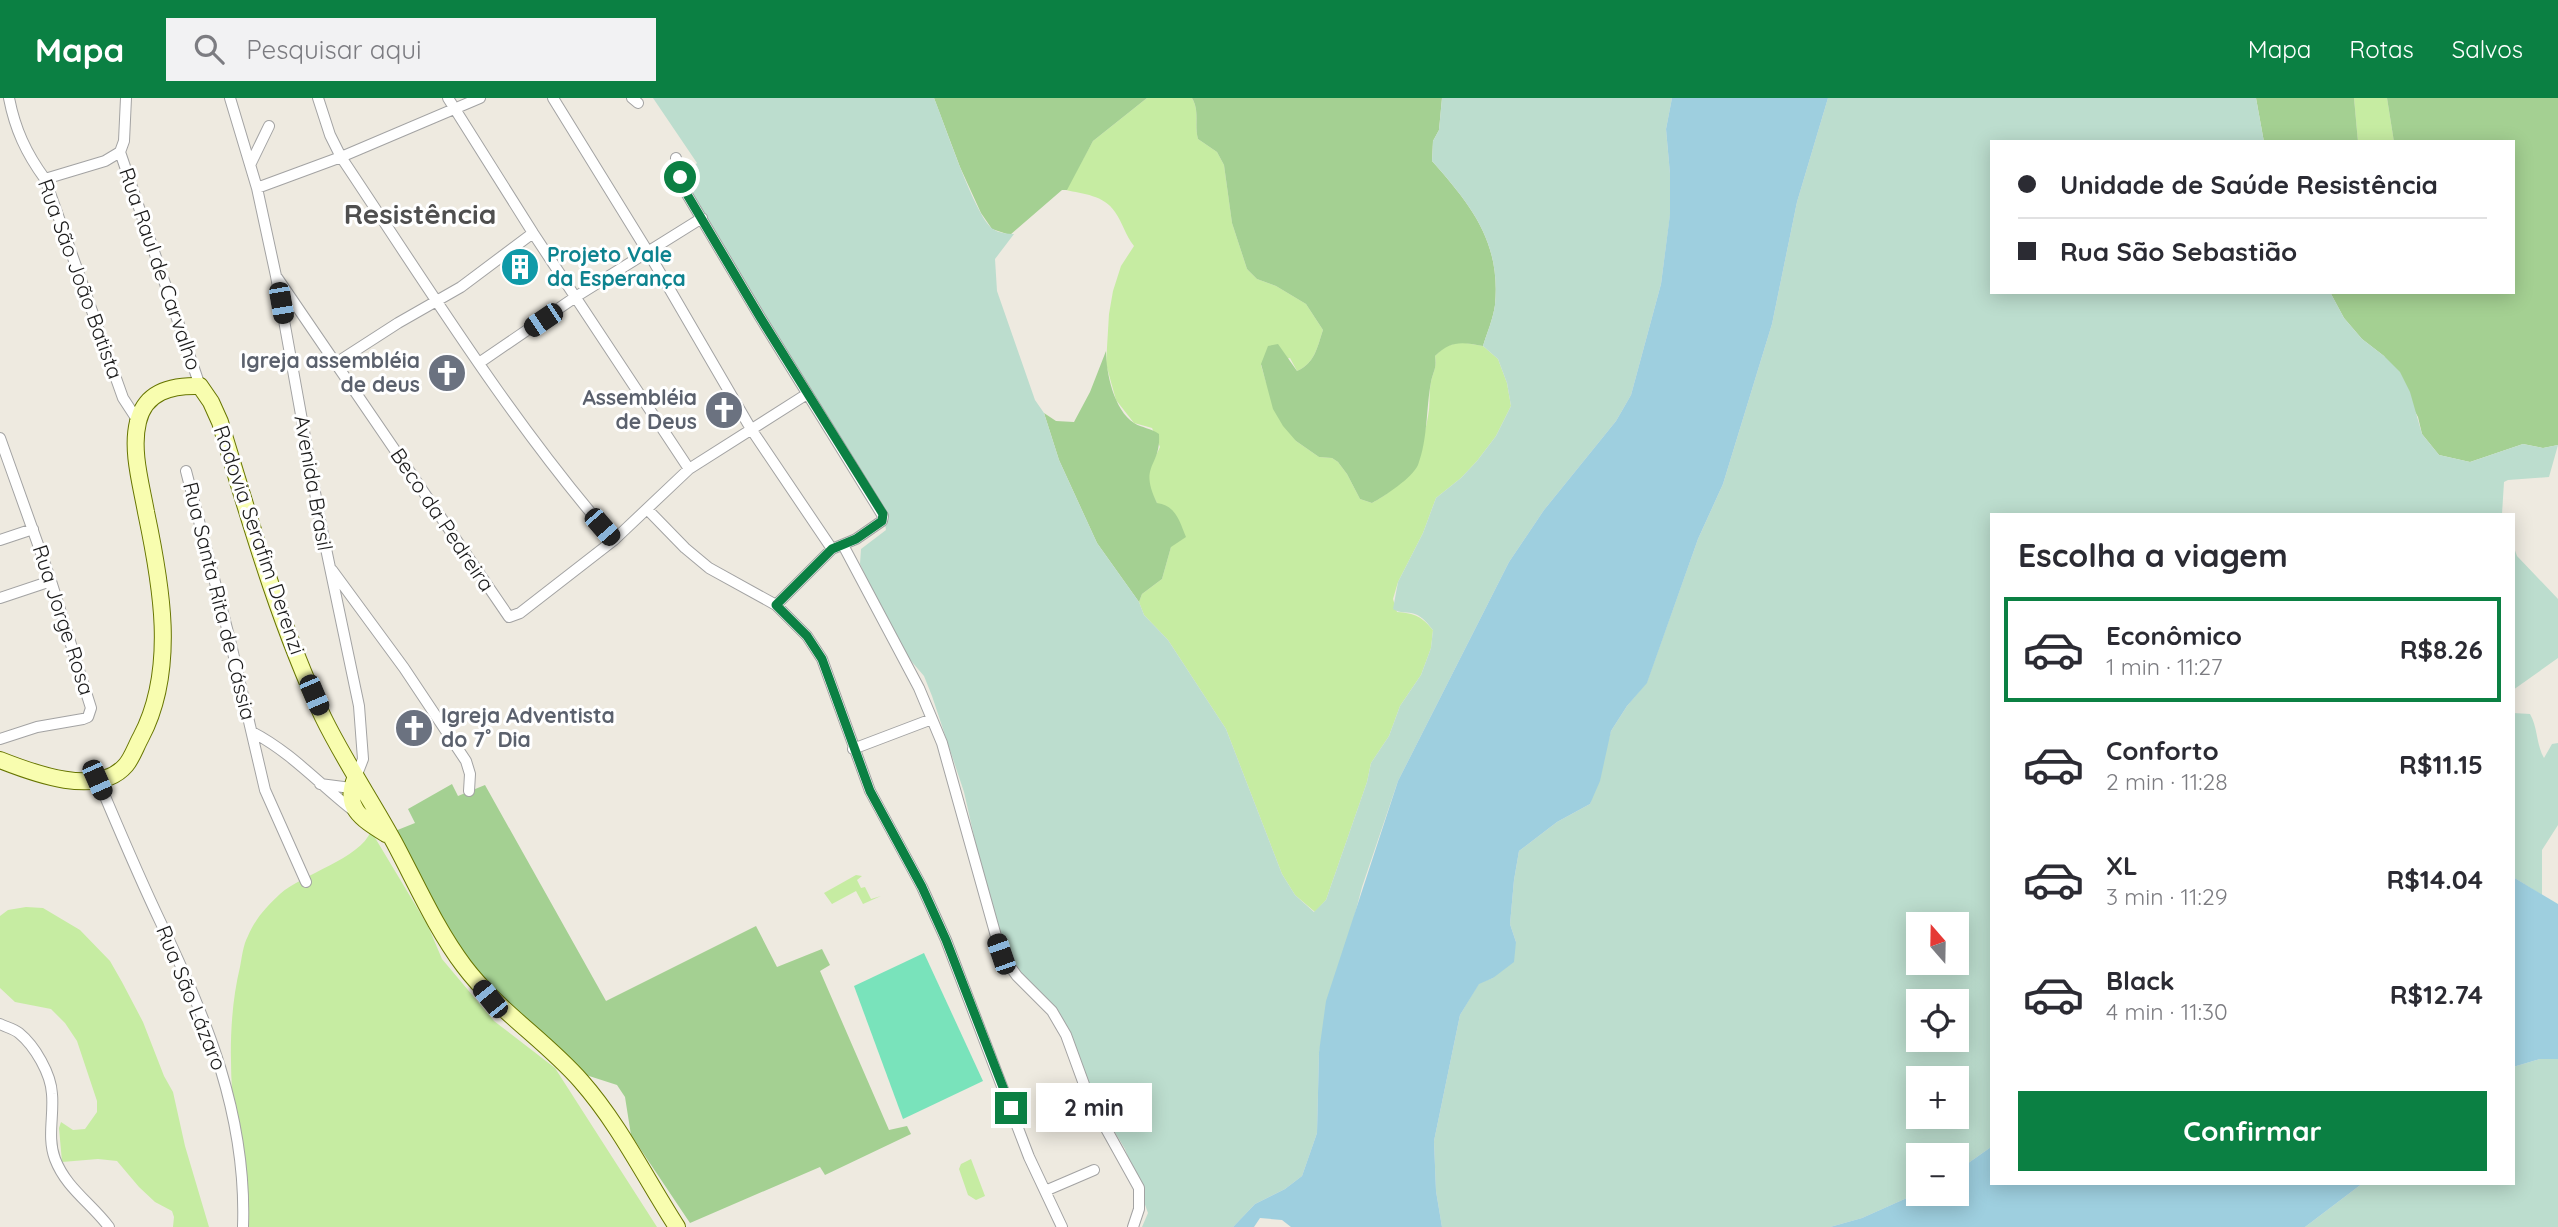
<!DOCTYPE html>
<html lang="pt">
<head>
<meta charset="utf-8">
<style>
  body { margin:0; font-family:Quicksand,sans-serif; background:#f2f2f3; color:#2b2b33; height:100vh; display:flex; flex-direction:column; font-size:26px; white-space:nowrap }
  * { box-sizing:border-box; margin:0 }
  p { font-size:23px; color:#7c7c81 }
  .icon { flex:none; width:38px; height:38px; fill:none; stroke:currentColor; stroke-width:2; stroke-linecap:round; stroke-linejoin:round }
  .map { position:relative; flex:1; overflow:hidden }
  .drawer { position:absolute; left:1990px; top:415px; width:525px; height:672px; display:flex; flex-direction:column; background:#fff; border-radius:0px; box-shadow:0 4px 18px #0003 }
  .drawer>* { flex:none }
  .banner { position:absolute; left:1990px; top:42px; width:525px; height:154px; border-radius:0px; box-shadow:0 4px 18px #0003; display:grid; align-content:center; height:154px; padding:0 28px; background:#fff }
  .needle { width:46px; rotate:340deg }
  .fabs { position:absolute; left:1906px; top:814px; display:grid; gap:14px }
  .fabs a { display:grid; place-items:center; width:63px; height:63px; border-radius:0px; background:#fff; box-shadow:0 4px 18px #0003; font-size:35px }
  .end { position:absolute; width:32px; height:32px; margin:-16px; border:9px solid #0b8043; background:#fff; box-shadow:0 0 0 4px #fff }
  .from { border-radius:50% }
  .bubble { position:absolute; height:49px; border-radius:0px; background:#fff; box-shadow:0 4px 18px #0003; font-size:23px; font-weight:800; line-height:49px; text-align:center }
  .car { position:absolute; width:21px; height:42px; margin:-21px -10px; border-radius:9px; box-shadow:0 0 5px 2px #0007; background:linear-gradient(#222 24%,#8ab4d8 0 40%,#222 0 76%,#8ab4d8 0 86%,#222 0) }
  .banner b { display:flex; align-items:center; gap:24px; height:66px; font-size:26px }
  .banner b+b { border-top:2px solid #e1e1e2 }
  .banner i { width:18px; height:18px; background:#2b2b33 }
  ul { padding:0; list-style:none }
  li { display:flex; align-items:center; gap:21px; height:105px; margin:0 14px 10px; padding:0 14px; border:4px solid transparent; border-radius:0px }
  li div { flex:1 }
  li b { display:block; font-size:26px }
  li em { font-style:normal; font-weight:800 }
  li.current { border-color:#0b8043 }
  li>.icon { width:63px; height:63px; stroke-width:1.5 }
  h2 { padding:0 28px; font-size:32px; line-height:84px }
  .cta { display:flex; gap:14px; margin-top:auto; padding:14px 28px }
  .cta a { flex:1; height:80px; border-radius:0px; background:#0b8043; color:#fff; font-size:28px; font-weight:800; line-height:80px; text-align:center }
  header { display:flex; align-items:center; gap:42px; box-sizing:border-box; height:98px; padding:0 35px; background:#0b8043; color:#fff }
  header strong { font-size:33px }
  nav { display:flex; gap:38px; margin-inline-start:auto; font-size:24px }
  .search { width:490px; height:63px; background:#f2f2f3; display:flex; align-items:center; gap:18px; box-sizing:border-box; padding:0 24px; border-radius:0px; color:#7c7c81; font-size:26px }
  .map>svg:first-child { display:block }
</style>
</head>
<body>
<header>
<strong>Mapa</strong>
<div class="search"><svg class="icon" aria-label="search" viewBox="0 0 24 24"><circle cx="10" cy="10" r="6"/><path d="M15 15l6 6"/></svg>Pesquisar aqui</div>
<nav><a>Mapa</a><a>Rotas</a><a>Salvos</a></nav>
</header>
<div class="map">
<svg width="2558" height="1129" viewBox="0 0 2558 1129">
  <rect width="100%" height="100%" fill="#eeeae0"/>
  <!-- grass -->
  <path fill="#c6eca2" d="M 1147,0 L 1192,0 C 1200,13 1194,27 1198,41 L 1217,54 L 1224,67 L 1232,125 L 1247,171 L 1257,181 L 1276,188 L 1306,206 L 1323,232 C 1317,250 1315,265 1297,273 L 1290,260 L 1261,267 L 1266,284 L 1296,343 L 1319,359 L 1332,360 L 1338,364 L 1347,376 L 1360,401 L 1372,405 C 1410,385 1423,353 1429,312 C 1430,303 1429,293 1431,284 C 1433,274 1437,270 1435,258 L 1444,249 L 1460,244 L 1483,248 L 1498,261 L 1507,285 L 1511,308 L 1496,338 L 1477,363 L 1461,380 L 1436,400 L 1423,435 L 1398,484 L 1393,501 L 1397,514 C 1415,515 1422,519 1433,532 L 1431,550 L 1421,577 L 1400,608 L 1389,638 L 1371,665 L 1367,684 L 1326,802 L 1315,814 L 1295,797 L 1282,776 L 1226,631 L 1168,542 L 1144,517 L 1139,504 L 1142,496 L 1162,481 L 1171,449 L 1157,405 L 1148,388 L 1149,372 L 1160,349 L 1152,330 L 1134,325 L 1116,302 L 1106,266 L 1109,216 L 1113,193 L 1121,168 L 1134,148 C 1125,137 1123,125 1115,114 C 1104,97 1083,96 1066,92 L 1093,43 Z
    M 2354,0 L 2387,0 L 2394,44 L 2358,44 Z
    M 371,733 L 428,828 L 442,861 L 494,923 L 555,970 L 657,1129 L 245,1129 C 238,1044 220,952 240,869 C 242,859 243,847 248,838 C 255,821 267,808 280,796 C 302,776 360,761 371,733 Z
    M 856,777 L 862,778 L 857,782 L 861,790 L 865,789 L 871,801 L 881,798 L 863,806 L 856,793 L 832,806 L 824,795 Z
    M 26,809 L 43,810 L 80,832 L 110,863 L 122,884 L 143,924 L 164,978 L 173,994 L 185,1048 L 209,1129 L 173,1129 L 174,1119 L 172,1113 L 155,1104 L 139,1089 L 117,1063 L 98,1061 L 62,1064 L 59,1030 L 61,1024 L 73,1032 L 85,1031 L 97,1014 L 97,1003 L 77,943 L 65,925 L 51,911 L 15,904 L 0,890 L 0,818 L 8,812 Z
    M 971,1061 L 985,1098 L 976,1102 L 968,1097 L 959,1071 L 961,1066 Z"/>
  <!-- forest -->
  <path fill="#a4d092" d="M 934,0 L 1147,0 L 1093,43 L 1067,92 L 1062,92 L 1010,137 L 992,131 L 981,115 L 960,69 Z
    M 1192,0 L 1442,0 L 1439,32 L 1433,43 L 1432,63 C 1471,107 1501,144 1495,207 C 1493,221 1487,235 1483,248 C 1462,244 1451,242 1435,258 C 1437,271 1433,273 1431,284 C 1426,310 1428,341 1418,367 C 1412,380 1385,398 1372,405 L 1360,401 L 1347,376 L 1338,364 L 1332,360 L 1319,359 L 1296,343 L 1283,328 L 1273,311 L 1261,266 L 1268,248 L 1278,246 L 1297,273 C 1315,265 1317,250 1323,232 L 1306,206 L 1276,188 L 1257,181 L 1247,171 L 1232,125 L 1224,67 L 1217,54 L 1198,41 C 1194,27 1200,13 1192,0 Z
    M 2256,0 L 2354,0 L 2358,44 L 2264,44 Z
    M 2387,0 L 2558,0 L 2558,347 L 2543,350 L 2523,346 L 2470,364 L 2439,357 L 2422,336 L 2418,319 L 2384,258 L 2362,241 L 2344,220 L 2330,194 L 2513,194 L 2513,44 L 2394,44 Z
    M 1106,253 C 1106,275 1114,312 1134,325 C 1142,330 1151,330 1159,336 C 1161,370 1138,366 1157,405 C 1176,408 1179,422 1186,439 L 1171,449 L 1162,481 L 1142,496 L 1139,504 L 1097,445 L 1059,362 L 1044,315 L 1056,323 L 1074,324 L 1090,294 Z
    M 452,686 L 458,698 L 485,687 L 606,903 L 756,828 L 777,869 L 822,851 L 830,867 L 820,873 L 889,1032 L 907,1028 L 911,1036 L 825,1077 L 820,1069 L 690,1125 L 631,1037 L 625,999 L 617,987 L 586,977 L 492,895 L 462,858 L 395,733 L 415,725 L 408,711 Z"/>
  <!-- wetland -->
  <path fill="#bcddce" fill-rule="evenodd" d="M 653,0 L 934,0 C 944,24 975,119 993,131 C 998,135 1008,136 1014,136 L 995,161 L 997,193 L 1035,302 L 1044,315 L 1059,362 L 1097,445 L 1139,504 L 1144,517 L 1168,542 L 1226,631 L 1282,776 L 1295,797 L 1314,814 L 1326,802 L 1367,684 L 1371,665 L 1389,638 L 1400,608 L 1421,577 L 1431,550 L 1433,532 C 1428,526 1423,519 1415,516 C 1408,513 1400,516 1393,511 L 1398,484 L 1423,435 L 1436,400 L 1461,380 L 1477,363 L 1496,338 L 1511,308 L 1507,285 L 1498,261 L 1483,248 C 1487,235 1493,221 1495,207 C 1501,144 1471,107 1432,63 L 1433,43 L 1439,32 L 1442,0 L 1672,0 L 1666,31 L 1670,76 L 1670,117 L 1661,186 L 1631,297 L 1616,323 L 1544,412 L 1509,464 L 1398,683 L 1362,789 L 1319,954 L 1317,1035 L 1302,1078 L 1285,1091 L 1255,1106 L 1233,1129 L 1142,1129 L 1148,1115 L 1125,1051 L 1090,993 L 1070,936 L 1009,860 L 994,827 L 964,694 L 932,598 L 924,578 L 900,550 L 860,466 L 861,451 L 886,432 L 883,414 L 833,336 L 683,79 L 697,65 Z
    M 1828,0 L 2256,0 L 2264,44 L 1992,44 L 1992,194 L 2330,194 L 2344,220 L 2362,241 L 2384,258 L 2400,274 L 2410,294 L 2422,336 L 2439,357 L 2470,364 L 2523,346 L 2543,350 L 2558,347 L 2549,379 L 2508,382 L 2504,384 L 2502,416 L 1992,416 L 1991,1049 L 1957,1073 L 1956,1057 L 1918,1057 L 1918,1095 L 1862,1120 L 1830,1129 L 1442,1129 L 1436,1093 L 1434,1043 L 1460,917 L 1479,885 L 1493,880 L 1516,844 L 1510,826 L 1514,782 L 1519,753 L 1557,724 L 1590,706 L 1611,633 L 1627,608 L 1647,584 L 1698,441 L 1723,386 L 1772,226 L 1797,104 ZM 1918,826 L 1956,826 L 1956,864 L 1918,864 ZM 1918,903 L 1956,903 L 1956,942 L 1918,942 ZM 1918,980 L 1956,980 L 1956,1018 L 1918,1018 Z
    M 2513,447 L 2517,458 L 2558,501 L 2558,560 L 2513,592 Z
    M 2513,615 L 2530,616 C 2538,630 2536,646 2544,660 L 2552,646 L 2558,645 L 2558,727 L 2542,752 L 2542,797 L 2513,779 Z
    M 2540,961 L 2558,961 L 2558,1129 L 2305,1129 L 2363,1085 L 2513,1085 L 2513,969 Z"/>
  <!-- pitch -->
  <path fill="#79e3bb" d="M 924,855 L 983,983 L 903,1021 L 854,888 Z"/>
  <!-- water -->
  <path fill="#9ecfdf" d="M 1672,0 L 1828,0 L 1797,104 L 1772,226 L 1723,386 L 1698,441 L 1647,585 L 1627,608 L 1611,633 L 1600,683 L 1590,706 L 1557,724 L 1519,753 L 1514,782 L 1510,826 L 1516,844 L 1514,864 L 1493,880 L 1479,886 L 1460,917 L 1434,1043 L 1436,1093 L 1442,1129 L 1291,1129 L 1282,1122 L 1260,1120 L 1254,1129 L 1233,1129 L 1255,1106 L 1285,1091 L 1302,1078 L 1317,1035 L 1319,954 L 1326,903 L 1398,683 L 1509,464 L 1544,412 L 1616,323 L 1631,297 L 1661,186 L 1670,116 L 1670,76 L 1666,31 Z
    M 2513,779 L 2558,806 L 2558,961 L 2540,961 L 2513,969 Z
    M 1991,1049 L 1992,1085 L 2363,1085 L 2305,1129 L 1830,1129 L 1862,1120 L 1918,1095 L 1956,1096 L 1957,1073 Z"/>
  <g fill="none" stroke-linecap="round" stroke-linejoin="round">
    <defs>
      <path id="street" d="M 9,0 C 15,31 26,55 45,81 L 123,300 L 138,323
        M 230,0 L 257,90 L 276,178 L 320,422 L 359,608 L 363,661 L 356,679
        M 318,0 L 330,37 L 341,59 C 428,189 511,324 614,442
        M 448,0 L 533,135 L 689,371
        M 553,0 L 648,154 L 751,331 L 832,451
        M 632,0 L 638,5
        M 120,54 L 200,288
        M 120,54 L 124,43 L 126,0
        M 676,60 L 685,93 L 760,219 L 883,418 L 882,423 L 856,441 L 832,451 L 776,507
        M 251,65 L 269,28
        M 45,81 L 105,63 L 120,54
        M 257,90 L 341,59 L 480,0
        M 276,178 L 509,519 L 520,515 L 614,442 L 689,371 L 807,296
        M 336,265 L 398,225 L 461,189 L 533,135
        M 479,265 L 577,198 L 702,120
        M 0,340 L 51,483 L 91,610 L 88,619 L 83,621 L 37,629 L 0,641
        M 186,373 L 230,542 L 265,692 L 306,784
        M 648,412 L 685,450 L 709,470 L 776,507 L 807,538 L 822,561 L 870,693 L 922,789 L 946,842 L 1029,1059 L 1062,1129
        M 0,442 L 33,431
        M 843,447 L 919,590 L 942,645 L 1001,856 L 1017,878 L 1052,913 L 1066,937 L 1089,1000 L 1139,1090 L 1139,1111 L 1133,1129
        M 332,472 L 404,570 L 466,663 L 470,676 L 469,693
        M 0,500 L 51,483
        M 252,634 C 291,654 320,687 355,714
        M 853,651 L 932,621
        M 98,682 C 118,729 138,777 160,823 C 207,921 247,1018 243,1129
        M 320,686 L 351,690
        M 0,926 C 6,929 14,931 19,935 C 35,948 51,976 52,996 C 54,1018 47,1040 55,1061 C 66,1090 91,1105 109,1129
        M 1045,1093 L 1094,1072"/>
      <path id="secondary" d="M 0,662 C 33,675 98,700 126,667 C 132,660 136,648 141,639 C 177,571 161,485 146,414 C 141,386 131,352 138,324 C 145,293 172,287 200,288 L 211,304 L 220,324 C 250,423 279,525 323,619 C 344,662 371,702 394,744 C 416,785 436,831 464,868 C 498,913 545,942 581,983 C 619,1026 646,1081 677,1129
        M 356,679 C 342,709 362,721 386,736"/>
    </defs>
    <!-- street casing -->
    <use href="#street" stroke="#a3a3a3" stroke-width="12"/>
    <!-- secondary casing -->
    <use href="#secondary" stroke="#677500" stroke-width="18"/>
    <!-- street -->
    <use href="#street" stroke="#fff" stroke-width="10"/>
    <!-- secondary -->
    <use href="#secondary" stroke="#f8fdaf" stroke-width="16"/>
  </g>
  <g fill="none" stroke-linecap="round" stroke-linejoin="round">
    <!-- route -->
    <path stroke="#0b8043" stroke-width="9" d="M 680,79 L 685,93 L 760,219 L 883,416 L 882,423 L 856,441 L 832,451 L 776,507 L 807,538 L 822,561 L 870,693 L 922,789 L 946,842 L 1011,1010"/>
  </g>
  <!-- icons -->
  <defs>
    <symbol id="building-disc" viewBox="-11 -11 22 22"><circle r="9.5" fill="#0f9aa8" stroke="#fff"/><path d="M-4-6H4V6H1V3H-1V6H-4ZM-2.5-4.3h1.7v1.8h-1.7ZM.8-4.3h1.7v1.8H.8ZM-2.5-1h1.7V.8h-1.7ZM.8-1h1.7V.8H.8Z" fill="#fff"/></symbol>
    <symbol id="church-disc" viewBox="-11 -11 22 22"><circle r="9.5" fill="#6b7280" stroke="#fff"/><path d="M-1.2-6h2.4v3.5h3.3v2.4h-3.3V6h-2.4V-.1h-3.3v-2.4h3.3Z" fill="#fff"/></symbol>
  </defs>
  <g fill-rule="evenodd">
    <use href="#building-disc" x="498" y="147" width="44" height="44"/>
    <use href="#church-disc" x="425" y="253" width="44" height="44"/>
    <use href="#church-disc" x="702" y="290" width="44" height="44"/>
    <use href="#church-disc" x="392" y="608" width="44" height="44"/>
  </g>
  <g text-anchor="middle" stroke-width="6" stroke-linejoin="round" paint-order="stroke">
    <!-- culture labels -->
    <g font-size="21" font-weight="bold" fill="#0d838f" stroke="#fff" text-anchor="start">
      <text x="547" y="164">Projeto Vale<tspan x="547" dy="24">da Esperança</tspan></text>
    </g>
    <!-- street labels -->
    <g font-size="21" fill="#1c1c1c" stroke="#fff">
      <text transform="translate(160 171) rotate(71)" y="7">Rua Raul de Carvalho</text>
      <text transform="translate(80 181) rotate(70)" y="7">Rua São João Batista</text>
      <text transform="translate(313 385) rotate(80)" y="7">Avenida Brasil</text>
      <text transform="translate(442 422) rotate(56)" y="7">Beco da Pedreira</text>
      <text transform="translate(259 442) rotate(71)" y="7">Rodovia Serafim Derenzi</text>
      <text transform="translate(219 503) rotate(76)" y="7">Rua Santa Rita de Cássia</text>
      <text transform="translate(63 522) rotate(72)" y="7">Rua Jorge Rosa</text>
      <text transform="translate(191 900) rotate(68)" y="7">Rua São Lázaro</text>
    </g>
    <!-- worship labels -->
    <g font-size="21" font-weight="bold" fill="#5b616d" stroke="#fff" text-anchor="end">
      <text x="420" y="270">Igreja assembléia<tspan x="420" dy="24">de deus</tspan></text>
      <text x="697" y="307">Assembléia<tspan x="697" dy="24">de Deus</tspan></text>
      <text x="441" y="625" text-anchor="start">Igreja Adventista<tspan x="441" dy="24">do 7˚ Dia</tspan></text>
    </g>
    <!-- district labels -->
    <g font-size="28" font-weight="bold" fill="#4f4f4f" stroke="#fff">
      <text x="420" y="126">Resistência</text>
    </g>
  </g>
</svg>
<div class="fabs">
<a><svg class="needle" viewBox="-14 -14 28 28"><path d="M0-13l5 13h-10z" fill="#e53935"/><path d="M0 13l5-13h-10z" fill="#7c7c81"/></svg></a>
<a><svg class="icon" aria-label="locate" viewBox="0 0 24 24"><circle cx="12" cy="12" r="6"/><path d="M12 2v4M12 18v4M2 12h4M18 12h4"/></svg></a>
<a>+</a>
<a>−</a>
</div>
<i class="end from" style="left:680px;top:79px"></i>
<i class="end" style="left:1011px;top:1010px"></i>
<div class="bubble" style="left:1036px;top:985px;width:116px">2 min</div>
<i class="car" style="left:281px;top:205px;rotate:170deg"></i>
<i class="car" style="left:543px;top:222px;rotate:236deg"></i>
<i class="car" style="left:602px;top:429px;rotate:139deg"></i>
<i class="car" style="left:314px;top:597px;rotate:157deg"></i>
<i class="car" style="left:97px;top:682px;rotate:156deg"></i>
<i class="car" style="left:1001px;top:856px;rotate:341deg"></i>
<i class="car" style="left:490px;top:901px;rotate:321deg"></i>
<div class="banner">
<b><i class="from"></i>Unidade de Saúde Resistência</b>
<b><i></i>Rua São Sebastião</b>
</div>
<section class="drawer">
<h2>Escolha a viagem</h2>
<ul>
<li class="current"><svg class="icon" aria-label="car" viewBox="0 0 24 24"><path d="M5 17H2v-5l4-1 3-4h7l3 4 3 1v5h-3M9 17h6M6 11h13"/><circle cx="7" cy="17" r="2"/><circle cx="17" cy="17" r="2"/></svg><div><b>Econômico</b><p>1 min · 11:27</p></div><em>R$8.26</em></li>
<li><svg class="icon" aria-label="car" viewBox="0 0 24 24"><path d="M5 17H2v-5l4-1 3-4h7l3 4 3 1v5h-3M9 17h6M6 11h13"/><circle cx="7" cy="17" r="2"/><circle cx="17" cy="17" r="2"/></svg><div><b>Conforto</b><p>2 min · 11:28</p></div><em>R$11.15</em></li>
<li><svg class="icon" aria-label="car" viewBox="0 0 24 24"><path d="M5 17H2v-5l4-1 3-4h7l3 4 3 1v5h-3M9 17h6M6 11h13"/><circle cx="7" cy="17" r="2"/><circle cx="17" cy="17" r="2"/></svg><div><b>XL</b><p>3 min · 11:29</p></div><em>R$14.04</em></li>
<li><svg class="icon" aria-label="car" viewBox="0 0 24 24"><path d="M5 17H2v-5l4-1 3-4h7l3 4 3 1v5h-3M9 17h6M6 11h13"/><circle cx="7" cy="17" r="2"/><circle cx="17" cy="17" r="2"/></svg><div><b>Black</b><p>4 min · 11:30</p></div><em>R$12.74</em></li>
</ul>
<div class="cta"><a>Confirmar</a></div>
</section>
</div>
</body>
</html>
